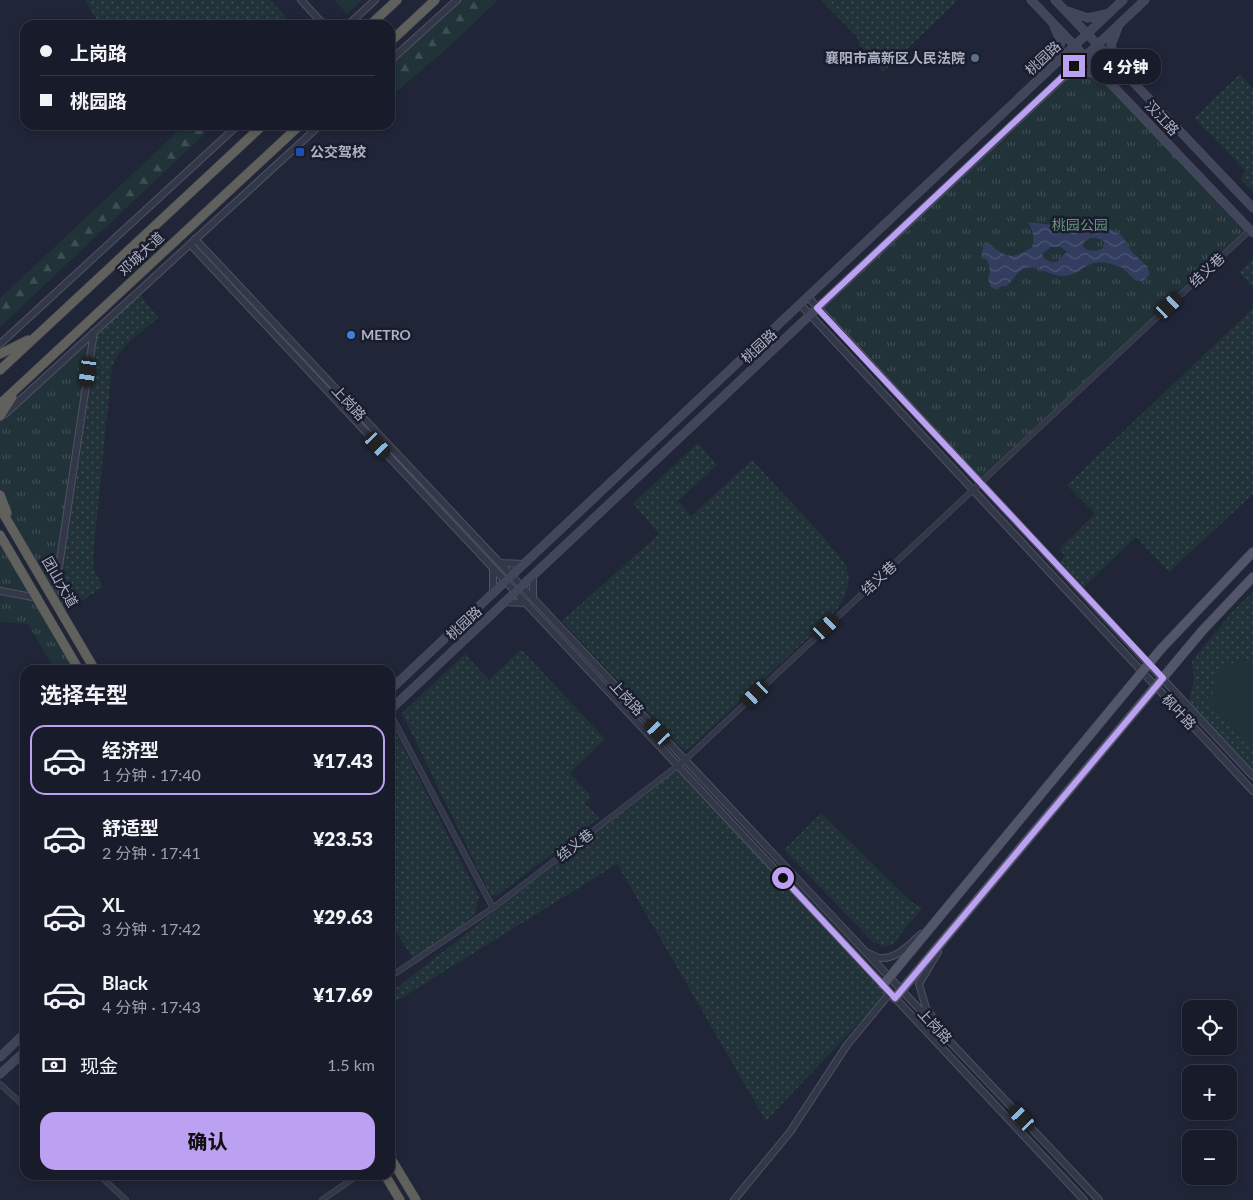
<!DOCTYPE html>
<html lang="zh">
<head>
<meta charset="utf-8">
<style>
  body { margin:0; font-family:Lato,"Noto Sans SC",sans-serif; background:#212532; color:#f1f3f6; height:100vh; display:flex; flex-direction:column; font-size:19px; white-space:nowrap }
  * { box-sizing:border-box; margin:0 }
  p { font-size:16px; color:#9fa1a8 }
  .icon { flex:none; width:28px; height:28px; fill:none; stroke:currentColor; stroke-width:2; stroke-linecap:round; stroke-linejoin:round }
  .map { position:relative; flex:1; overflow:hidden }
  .sheet { position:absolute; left:20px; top:665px; width:375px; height:515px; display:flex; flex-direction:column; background:#181c2a; border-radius:15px; box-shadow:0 2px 8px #0003,0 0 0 1px #363a47 }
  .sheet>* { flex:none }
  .banner { position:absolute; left:20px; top:20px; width:375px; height:110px; border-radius:15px; box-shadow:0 2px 8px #0003,0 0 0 1px #363a47; display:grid; align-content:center; height:110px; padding:0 20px; background:#181c2a }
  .controls { position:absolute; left:1182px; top:1000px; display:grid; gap:10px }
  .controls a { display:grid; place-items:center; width:55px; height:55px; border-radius:10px; background:#181c2a; box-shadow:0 2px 8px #0003,0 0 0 1px #363a47; font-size:25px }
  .end { position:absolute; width:22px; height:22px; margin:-11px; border:6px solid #bca0f2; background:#111; box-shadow:0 0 0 2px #111 }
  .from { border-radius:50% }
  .bubble { position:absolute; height:35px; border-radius:15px; background:#181c2a; box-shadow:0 2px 8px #0003,0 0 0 1px #363a47; font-size:16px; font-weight:800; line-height:35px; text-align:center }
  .car { position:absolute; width:15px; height:30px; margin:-15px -8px; border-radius:6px; box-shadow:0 0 4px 1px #0007; background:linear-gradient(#222 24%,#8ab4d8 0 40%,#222 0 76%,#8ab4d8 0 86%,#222 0) }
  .banner b { display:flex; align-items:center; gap:18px; height:48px; font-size:19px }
  .banner b+b { border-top:1px solid #363a47 }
  .banner i { width:12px; height:12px; background:#f1f3f6 }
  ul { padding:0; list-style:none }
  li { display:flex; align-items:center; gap:15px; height:70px; margin:0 10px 8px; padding:0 10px; border:2px solid transparent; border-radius:15px }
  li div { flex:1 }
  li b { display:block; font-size:19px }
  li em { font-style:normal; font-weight:800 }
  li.active { border-color:#bca0f2 }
  li>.icon { width:45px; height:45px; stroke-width:1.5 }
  h2 { padding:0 20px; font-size:22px; line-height:60px }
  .pay { display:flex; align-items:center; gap:12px; height:55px; padding:0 20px; font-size:19px }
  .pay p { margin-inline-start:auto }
  .action { display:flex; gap:10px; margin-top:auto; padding:10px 20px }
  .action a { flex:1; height:58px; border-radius:15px; background:#bca0f2; color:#111; font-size:20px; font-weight:800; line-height:58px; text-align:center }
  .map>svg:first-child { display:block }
</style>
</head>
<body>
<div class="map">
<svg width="1253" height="1200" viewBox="0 0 1253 1200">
  <defs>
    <pattern id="grass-dots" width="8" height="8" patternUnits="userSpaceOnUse" patternTransform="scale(1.25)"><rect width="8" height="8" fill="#223239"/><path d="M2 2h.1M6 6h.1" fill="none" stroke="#3f4d54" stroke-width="1.8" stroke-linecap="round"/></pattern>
    <pattern id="forest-firs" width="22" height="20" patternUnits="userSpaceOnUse" patternTransform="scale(1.25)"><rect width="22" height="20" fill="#223239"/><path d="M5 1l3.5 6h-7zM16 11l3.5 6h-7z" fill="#3f4d54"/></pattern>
    <pattern id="park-tufts" width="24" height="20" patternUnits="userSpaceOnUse" patternTransform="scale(1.25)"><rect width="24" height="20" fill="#223239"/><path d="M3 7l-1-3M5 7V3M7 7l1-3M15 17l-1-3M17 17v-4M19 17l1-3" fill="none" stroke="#3f4d54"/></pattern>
    <pattern id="water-waves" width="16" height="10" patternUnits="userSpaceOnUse" patternTransform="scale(1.25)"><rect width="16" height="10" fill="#323d60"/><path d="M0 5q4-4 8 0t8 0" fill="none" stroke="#4d5775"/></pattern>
  </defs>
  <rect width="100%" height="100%" fill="#202538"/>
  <!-- grass -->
  <path fill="url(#grass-dots)" d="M 85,0 L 270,0 L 285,16 L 285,22 L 281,25 L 100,25 Z
    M 821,0 L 958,0 L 883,72 L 860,46 L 857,37 Z
    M 1240,74 L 1253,88 L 1253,192 L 1241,180 L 1245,170 L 1194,118 Z
    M 1253,259 L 1253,288 L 1239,272 Z
    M 138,292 L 158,318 C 142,332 119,346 112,367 L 93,558 L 94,569 L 103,587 L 62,613 L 54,600 L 94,332 Z
    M 1253,308 L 1253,494 L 1169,572 L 1136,537 L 1083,588 L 1060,562 L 1065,556 L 1059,549 L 1095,514 L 1067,485 Z
    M 698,443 L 717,465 L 678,501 L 691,516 L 752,460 L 820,533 L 846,565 L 849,579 L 846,594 L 835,613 L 691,747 L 684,751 L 562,621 L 659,534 L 633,503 Z
    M 1253,592 L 1253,776 L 1188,706 L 1194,679 L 1192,661 L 1232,612 Z
    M 521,649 L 605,739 L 570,773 L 591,796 L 585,803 L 599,818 L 498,895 L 491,896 L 402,713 L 465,654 L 489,680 Z
    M 390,730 L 398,737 L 479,897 L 475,914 L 417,964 L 394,929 L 390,931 Z
    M 683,765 L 892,988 L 766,1121 L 617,864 L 390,1005 L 390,993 Z
    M 821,813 L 910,901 L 922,908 L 893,944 L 885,947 L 873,942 L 784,850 Z"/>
  <!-- forest -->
  <path fill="url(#forest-firs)" d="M 335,0 L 362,0 L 347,14 Z
    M 457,0 L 498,0 L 451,45 L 390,97 L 390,61 Z
    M 185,125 L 214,125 L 0,327 L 0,298 Z"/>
  <!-- park -->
  <path fill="url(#park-tufts)" d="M 1082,70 L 1107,79 L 1250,230 L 980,483 L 817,308 L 1063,76 Z
    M 94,332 L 54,600 L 13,529 L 0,495 L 0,418 Z
    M 0,535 L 79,670 L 55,670 L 28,624 L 0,622 Z"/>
  <!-- garden -->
  <path fill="#223239" d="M 1242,660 L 1253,662 L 1253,747 L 1207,699 L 1213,694 C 1211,674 1225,664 1242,660 Z"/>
  <!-- water -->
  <path fill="url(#water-waves)" fill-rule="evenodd" d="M 1076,221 L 1110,229 L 1122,236 L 1132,252 L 1147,266 L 1150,274 C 1137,290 1132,275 1122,268 C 1118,266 1112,264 1107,263 C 1085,259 1083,275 1064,276 C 1051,277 1039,265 1026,268 C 1016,271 1014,280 1007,286 L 1002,286 L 997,290 L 991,287 L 988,279 C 991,272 990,265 986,259 L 981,258 L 983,247 L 987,242 C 1005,257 1011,261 1032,247 C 1035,236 1033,231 1028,222 L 1062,226 ZM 1090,238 C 1097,237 1101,239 1106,243 C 1103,252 1094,251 1087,250 L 1083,246 L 1084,242 ZM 1051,247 L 1061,247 L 1067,252 L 1056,262 C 1051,262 1044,261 1042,254 Z"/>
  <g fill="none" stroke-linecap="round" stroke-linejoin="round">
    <defs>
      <path id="minor" d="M 390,713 L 493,908 L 390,977
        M 493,908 L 685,760 L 1250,230
        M 0,1084 L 25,1107
        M 99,1175 L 126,1200
        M 322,1200 L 358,1175"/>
      <path id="tertiary" d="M 301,0 L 324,25
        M 348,25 L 375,0
        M 390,61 L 457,0
        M 195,239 L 1099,1200
        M 190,244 L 1084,1200
        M 808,297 L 1253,776
        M 800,304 L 1253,791
        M 0,344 L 238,125
        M 5,414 L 320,125
        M 500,563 L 523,564
        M 0,591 L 38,598
        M 493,593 L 493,568
        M 533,598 L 533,575
        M 54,600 L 94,332
        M 504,602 L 526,603
        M 868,953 C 872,955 879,959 883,958 C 898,958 911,943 921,934
        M 937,1023 L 926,1008 L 919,984 L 938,952
        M 734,1200 L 790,1132 L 847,1045 L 890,993"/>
      <path id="secondary" d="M 1031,0 L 1253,233
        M 1055,0 L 1253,208
        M 1067,11 L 1088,18 L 1106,14
        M 1054,26 L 1061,42 L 1056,62
        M 1116,64 L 1111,45 L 1118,27
        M 1065,76 L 1082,70 L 1107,78
        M 390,690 L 1123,0
        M 390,710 L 1145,0
        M 0,1057 L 25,1033
        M 0,1074 L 25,1051"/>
      <path id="primary" d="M 883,985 L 1161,649 L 1253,552
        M 895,998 L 1202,631 L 1253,577"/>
      <path id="trunk" d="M 370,25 L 397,0
        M 390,42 L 435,0
        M 0,354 L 28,340
        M 0,370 L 263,125
        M 0,404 L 300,125
        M 0,416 L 12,397
        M 0,495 L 7,513
        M 0,508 L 95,670
        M 0,535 L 79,670
        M 390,1157 L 416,1200
        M 385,1175 L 400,1200"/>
    </defs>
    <!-- minor casing -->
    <use href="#minor" stroke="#4e5263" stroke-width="6"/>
    <!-- tertiary casing -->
    <use href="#tertiary" stroke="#4e5263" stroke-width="8"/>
    <!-- secondary casing -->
    <use href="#secondary" stroke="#4e5263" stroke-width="9"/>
    <!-- primary casing -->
    <use href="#primary" stroke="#3d4152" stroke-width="10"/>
    <!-- trunk casing -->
    <use href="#trunk" stroke="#3b3f50" stroke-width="10"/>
    <!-- minor -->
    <use href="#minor" stroke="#333848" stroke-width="5"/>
    <!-- tertiary -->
    <use href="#tertiary" stroke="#333848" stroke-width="6"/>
    <!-- secondary -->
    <use href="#secondary" stroke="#41465b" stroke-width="8"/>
    <!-- primary -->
    <use href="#primary" stroke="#515669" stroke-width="9"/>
    <!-- trunk -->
    <use href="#trunk" stroke="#60605c" stroke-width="9"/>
  </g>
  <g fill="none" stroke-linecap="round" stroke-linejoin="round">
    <!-- route -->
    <path stroke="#bca0f2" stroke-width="6" d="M 783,878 L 895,998 L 1163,678 L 817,308 L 1074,66"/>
  </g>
  <!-- markers -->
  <circle fill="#5c6f8a" stroke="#191d2d" stroke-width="2" cx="975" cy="58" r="5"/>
  <rect fill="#1a4fb4" stroke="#191d2d" stroke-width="2" x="295" y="147" width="10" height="10" rx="2.5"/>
  <circle fill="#3f7fe0" stroke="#191d2d" stroke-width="2" cx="351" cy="335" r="5"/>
  <g text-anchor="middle" stroke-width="5" stroke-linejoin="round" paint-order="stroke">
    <!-- poi labels -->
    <g font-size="14" font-weight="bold" fill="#adb2c5" stroke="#191d2d" text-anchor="start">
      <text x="965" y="63" text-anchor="end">襄阳市高新区人民法院</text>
      <text x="310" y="157">公交驾校</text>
      <text x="361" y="340">METRO</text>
    </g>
    <!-- street labels -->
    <g font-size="14" fill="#adb2c5" stroke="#191d2d">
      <text transform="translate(1043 58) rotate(-43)" y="5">桃园路</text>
      <text transform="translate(1162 118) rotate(47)" y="5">汉江路</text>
      <text transform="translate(141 254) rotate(-43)" y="5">邓城大道</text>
      <text transform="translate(1207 270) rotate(-43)" y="5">结义巷</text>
      <text transform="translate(759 346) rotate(-43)" y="5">桃园路</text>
      <text transform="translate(349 403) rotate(47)" y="5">上岗路</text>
      <text transform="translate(879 578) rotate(-43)" y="5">结义巷</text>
      <text transform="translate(60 582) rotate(60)" y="5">团山大道</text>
      <text transform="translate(464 623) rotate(-43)" y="5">桃园路</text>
      <text transform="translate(627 698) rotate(47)" y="5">上岗路</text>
      <text transform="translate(1179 712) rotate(47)" y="5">枫叶路</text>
      <text transform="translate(575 845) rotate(-38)" y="5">结义巷</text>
      <text transform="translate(935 1026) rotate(47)" y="5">上岗路</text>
    </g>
    <!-- park labels -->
    <g font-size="14" fill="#659679" stroke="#191d2d">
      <text x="1080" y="230">桃园公园</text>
    </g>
  </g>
</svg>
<div class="controls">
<a><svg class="icon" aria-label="locate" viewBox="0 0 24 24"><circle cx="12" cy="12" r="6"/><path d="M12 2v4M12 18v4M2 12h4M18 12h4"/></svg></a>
<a>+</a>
<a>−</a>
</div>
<i class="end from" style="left:783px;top:878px"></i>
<i class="end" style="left:1074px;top:66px"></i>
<div class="bubble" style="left:1091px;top:49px;width:70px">4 分钟</div>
<i class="car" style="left:1169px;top:306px;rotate:47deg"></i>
<i class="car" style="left:88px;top:372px;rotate:188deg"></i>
<i class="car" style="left:378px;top:445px;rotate:137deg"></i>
<i class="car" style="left:826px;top:627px;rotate:47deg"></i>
<i class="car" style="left:756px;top:694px;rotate:227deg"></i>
<i class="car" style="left:658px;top:732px;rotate:317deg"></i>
<i class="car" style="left:1022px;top:1118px;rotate:317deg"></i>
<div class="banner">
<b><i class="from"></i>上岗路</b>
<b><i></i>桃园路</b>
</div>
<section class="sheet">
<h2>选择车型</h2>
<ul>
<li class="active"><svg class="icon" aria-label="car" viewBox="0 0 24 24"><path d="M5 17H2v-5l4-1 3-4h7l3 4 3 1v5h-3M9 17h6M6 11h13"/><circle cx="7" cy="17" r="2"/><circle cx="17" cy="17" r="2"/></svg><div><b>经济型</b><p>1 分钟 · 17:40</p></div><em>¥17.43</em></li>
<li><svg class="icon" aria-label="car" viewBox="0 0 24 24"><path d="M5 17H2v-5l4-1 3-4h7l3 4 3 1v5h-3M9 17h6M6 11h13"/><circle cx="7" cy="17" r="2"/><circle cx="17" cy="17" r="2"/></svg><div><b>舒适型</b><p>2 分钟 · 17:41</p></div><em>¥23.53</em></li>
<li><svg class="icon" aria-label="car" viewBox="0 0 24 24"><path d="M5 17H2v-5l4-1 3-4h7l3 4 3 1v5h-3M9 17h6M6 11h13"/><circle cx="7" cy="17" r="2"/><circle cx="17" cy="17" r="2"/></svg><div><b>XL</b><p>3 分钟 · 17:42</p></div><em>¥29.63</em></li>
<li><svg class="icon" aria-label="car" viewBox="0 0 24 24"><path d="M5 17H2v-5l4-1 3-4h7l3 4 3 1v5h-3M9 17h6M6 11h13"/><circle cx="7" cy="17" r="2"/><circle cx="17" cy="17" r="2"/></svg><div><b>Black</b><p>4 分钟 · 17:43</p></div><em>¥17.69</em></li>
</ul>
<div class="pay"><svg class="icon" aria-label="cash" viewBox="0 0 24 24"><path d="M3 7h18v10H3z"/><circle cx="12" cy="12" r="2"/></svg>现金<p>1.5 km</p></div>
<div class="action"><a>确认</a></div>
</section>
</div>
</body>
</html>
